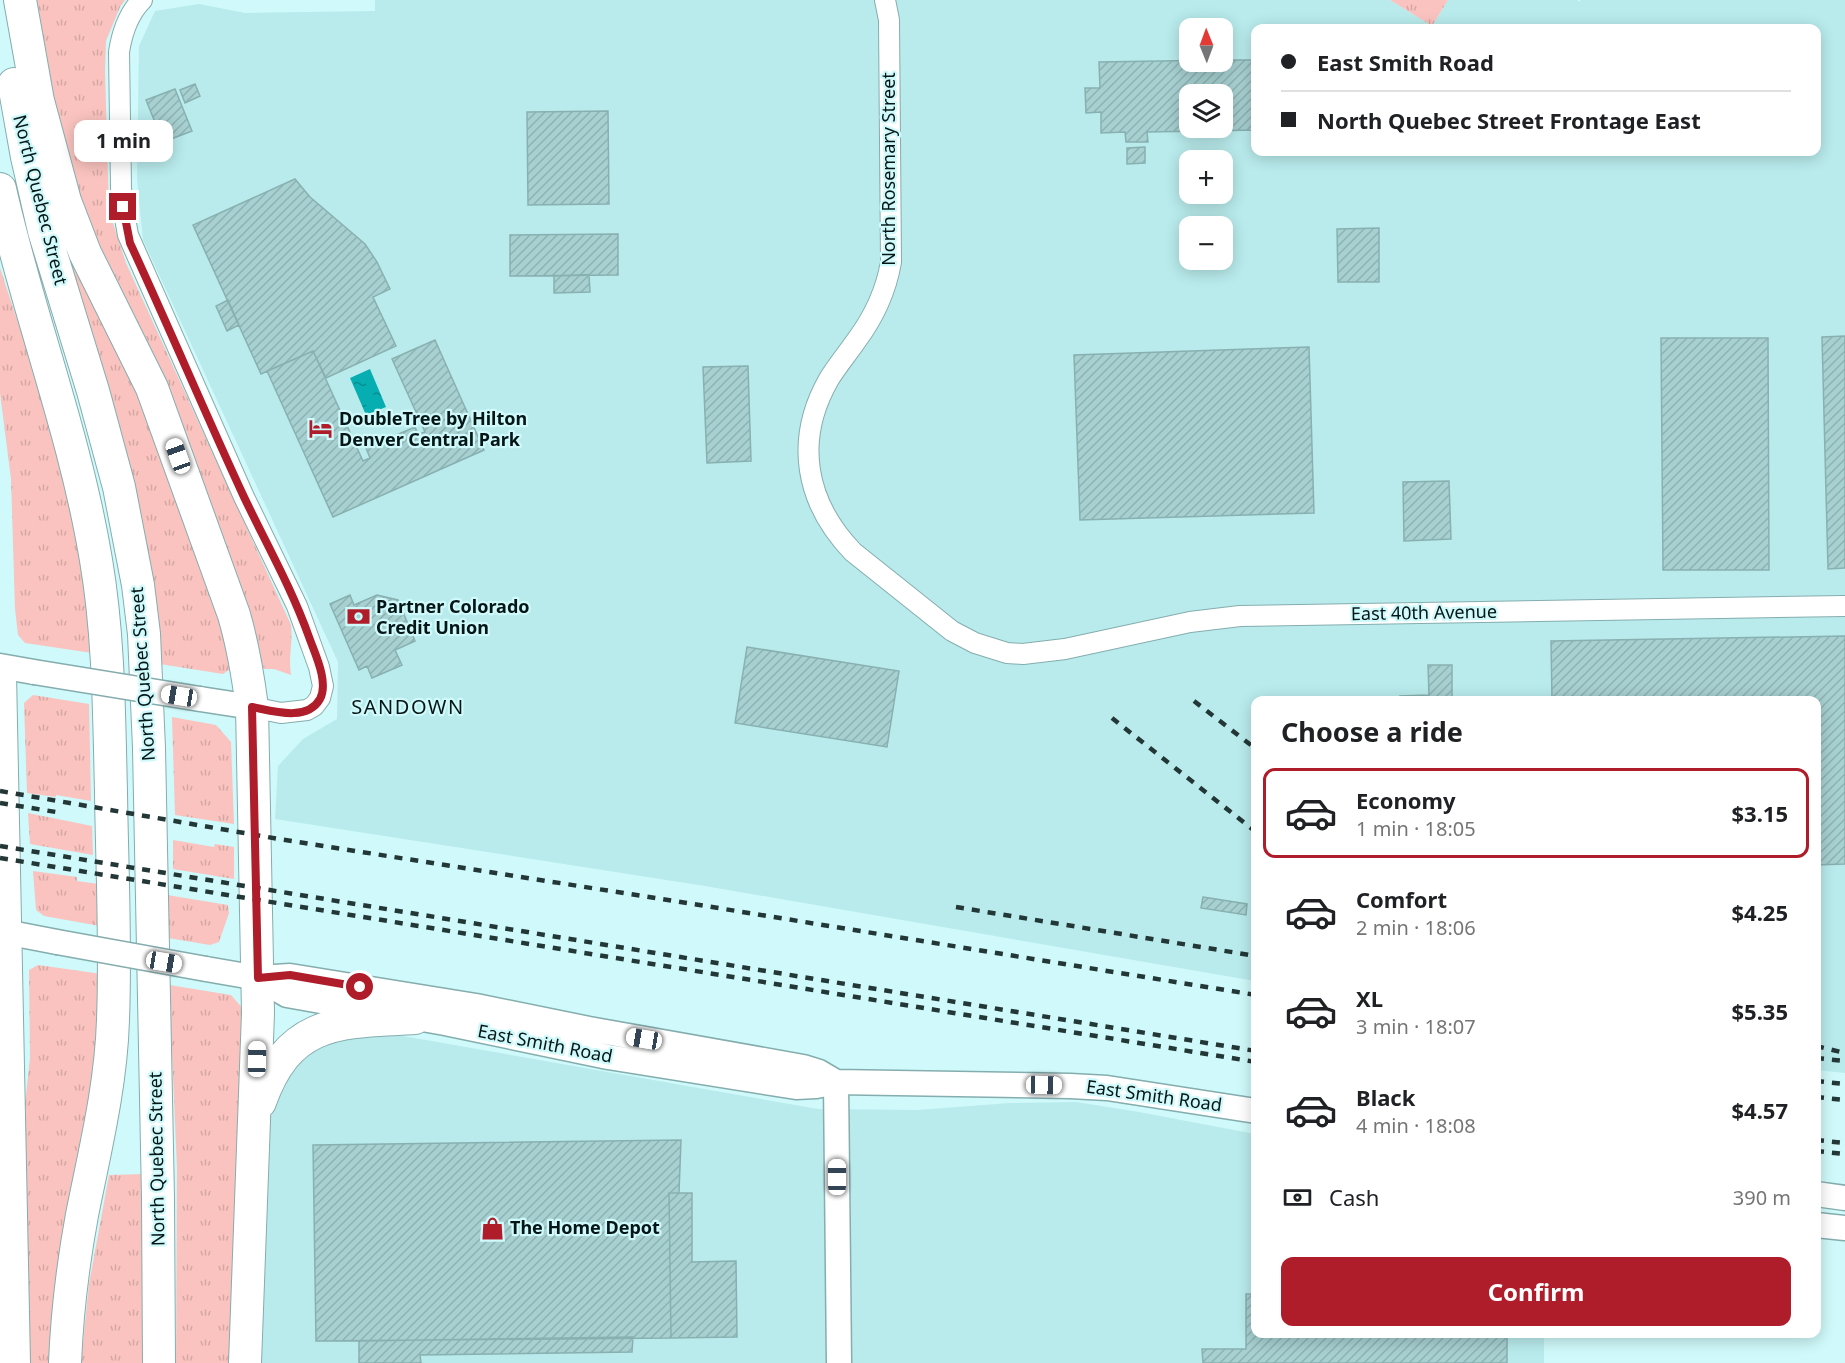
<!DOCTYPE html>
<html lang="en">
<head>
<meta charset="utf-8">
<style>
  body { margin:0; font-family:"Noto Sans",sans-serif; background:#f6f6f6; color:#202124; height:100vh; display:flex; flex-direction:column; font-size:22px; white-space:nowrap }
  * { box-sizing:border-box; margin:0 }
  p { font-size:20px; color:#757577 }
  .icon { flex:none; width:33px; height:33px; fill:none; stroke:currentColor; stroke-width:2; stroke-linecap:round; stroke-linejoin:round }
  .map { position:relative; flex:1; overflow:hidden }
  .drawer { position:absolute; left:1251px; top:696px; width:570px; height:642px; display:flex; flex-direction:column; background:#fff; border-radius:12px; box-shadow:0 3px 15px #0003 }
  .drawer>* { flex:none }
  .guide { position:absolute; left:1251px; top:24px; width:570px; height:132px; border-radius:12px; box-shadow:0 3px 15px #0003; display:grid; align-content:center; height:132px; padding:0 30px; background:#fff }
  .needle { width:39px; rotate:359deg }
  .tools { position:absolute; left:1179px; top:18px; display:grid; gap:12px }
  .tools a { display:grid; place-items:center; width:54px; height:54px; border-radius:12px; background:#fff; box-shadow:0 3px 15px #0003; font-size:30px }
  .end { position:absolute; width:27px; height:27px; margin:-14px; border:8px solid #af1c2a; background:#fff; box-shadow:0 0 0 3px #fff }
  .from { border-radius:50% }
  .bubble { position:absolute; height:42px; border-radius:12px; background:#fff; box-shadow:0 3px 15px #0003; font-size:20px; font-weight:700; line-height:42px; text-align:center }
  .car { position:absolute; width:18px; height:36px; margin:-18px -9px; border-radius:8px; box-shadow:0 0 4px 2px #0007; background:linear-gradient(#fff 24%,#345 0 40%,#fff 0 76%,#345 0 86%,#fff 0) }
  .guide b { display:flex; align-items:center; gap:21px; height:57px; font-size:22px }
  .guide b+b { border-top:2px solid #e0e0e0 }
  .guide i { width:15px; height:15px; background:#202124 }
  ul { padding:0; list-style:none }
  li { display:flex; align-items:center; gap:18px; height:90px; margin:0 12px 9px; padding:0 18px; border:3px solid transparent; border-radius:12px }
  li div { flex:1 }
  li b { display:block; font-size:22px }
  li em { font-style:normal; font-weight:700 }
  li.selected { border-color:#af1c2a }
  li>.icon { width:54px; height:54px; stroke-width:1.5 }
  h2 { padding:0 30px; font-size:27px; line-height:72px }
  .pay { display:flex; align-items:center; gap:15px; height:66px; padding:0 30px; font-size:22px }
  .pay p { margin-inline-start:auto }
  .cta { display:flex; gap:12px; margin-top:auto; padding:12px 30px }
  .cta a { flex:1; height:69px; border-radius:12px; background:#af1c2a; color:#fff; font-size:24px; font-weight:700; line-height:69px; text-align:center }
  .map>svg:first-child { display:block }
</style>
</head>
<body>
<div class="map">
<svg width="1845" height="1363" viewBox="0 0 1845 1363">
  <defs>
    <pattern id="grass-tufts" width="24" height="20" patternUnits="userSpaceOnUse" patternTransform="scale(1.5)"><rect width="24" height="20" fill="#fac3bf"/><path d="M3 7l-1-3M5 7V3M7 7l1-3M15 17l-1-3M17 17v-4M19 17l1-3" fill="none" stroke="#d5a7a3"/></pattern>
    <pattern id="water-ripples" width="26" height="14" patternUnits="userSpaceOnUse" patternTransform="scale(1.5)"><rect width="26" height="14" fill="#06aeb2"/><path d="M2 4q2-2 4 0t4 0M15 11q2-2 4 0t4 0" fill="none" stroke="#058d90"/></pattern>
    <pattern id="building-hatch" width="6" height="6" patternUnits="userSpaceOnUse" patternTransform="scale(1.5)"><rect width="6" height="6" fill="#a7d0d1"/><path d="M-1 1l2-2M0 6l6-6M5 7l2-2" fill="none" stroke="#8eb2b3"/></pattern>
  </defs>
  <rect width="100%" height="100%" fill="#cff9fa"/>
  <!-- built -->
  <path fill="#b9ebec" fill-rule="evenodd" d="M 375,0 L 1390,0 L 1432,26 L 1448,0 L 1577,0 L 1580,2 L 1580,0 L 1845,0 L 1845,1073 L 1817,1070 L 1816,700 L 1256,700 L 1255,981 L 705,886 L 275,819 L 278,766 L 303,739 L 337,719 L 338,662 L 143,240 L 137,179 L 139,46 L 155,11 L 199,4 L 245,13 L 375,11 ZM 1190,28 L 1222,28 L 1222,62 L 1190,62 ZM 1256,28 L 1816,28 L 1816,152 L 1256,152 ZM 1190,94 L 1222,94 L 1222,128 L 1190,128 ZM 1190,160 L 1222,160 L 1222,194 L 1190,194 ZM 1190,226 L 1222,226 L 1222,260 L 1190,260 Z
    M 380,1032 L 818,1109 L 918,1110 L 1010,1103 L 1076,1102 L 1139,1112 L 1255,1134 L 1256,1334 L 1544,1334 L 1544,1363 L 258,1363 L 266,1113 L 299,1049 Z"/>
  <!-- grass -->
  <path fill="url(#grass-tufts)" d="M 26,0 L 125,0 L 120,7 L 106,41 L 105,70 L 109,211 L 126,263 L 291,625 C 293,643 288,657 291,675 L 274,669 L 264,669 L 96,263 Z
    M 1390,0 L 1448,0 L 1432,26 Z
    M 64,225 L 131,373 L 164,457 L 231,654 L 229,670 L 223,674 L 160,664 C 154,613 152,560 140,509 C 118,414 84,321 54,228 Z
    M 0,268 C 22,336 47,403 63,473 C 77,532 85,592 92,653 L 25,643 L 18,635 L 15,609 L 11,479 L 0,393 Z
    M 33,695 L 89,704 L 91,801 L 56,795 L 56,797 L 27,793 L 24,703 Z
    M 172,717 L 216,725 L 231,742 L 234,824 L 175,815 Z
    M 28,813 L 92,826 L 93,855 L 30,844 Z
    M 173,840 L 214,847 L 215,844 L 234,847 L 234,879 L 173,869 Z
    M 33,871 L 77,877 L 77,881 L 99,884 L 100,926 L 44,916 L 36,910 Z
    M 167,895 L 228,905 L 229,913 L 219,942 L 210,945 L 168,938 Z
    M 38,965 L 102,974 L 101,1028 L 52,1363 L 24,1363 L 22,1132 L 30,1058 L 29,970 Z
    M 169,985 L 231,995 L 245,1011 L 234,1234 L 237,1363 L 176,1363 L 177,1168 Z
    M 146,1174 L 147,1363 L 81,1363 L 89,1284 L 109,1175 Z"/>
  <!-- water -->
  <path fill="url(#water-ripples)" d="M 370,369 L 386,407 L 366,415 L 350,378 Z"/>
  <!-- building -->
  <path fill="url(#building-hatch)" stroke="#88b0b1" stroke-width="1.5" fill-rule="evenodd" d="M 1222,60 L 1256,60 L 1256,130 L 1147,132 L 1148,142 L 1126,142 L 1125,132 L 1101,133 L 1101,112 L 1086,113 L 1085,88 L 1100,88 L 1099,62 ZM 1190,94 L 1222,94 L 1222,128 L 1190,128 Z
    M 195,84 L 200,96 L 185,103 L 180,90 Z
    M 175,89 L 192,131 L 163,142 L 146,100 Z
    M 608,111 L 609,204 L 528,205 L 527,112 Z
    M 1145,147 L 1145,163 L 1127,164 L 1127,148 Z
    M 295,179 L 310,197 L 365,244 L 377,262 L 390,289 L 373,297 L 396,346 L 326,378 L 313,351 L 261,374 L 193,225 Z
    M 1379,228 L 1379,282 L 1338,282 L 1337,229 Z
    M 618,234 L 618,275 L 510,276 L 510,235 Z
    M 589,275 L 590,292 L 554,293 L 554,276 Z
    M 228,300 L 239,325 L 227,331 L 216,306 Z
    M 1845,336 L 1845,568 L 1828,569 L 1822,337 Z
    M 1661,338 L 1768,338 L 1769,570 L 1663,570 Z
    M 435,340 L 484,450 L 333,517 L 267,371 L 313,351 L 363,461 L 370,458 L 366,448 L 415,427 L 418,434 L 425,432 L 392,359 Z
    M 1309,347 L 1314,513 L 1080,520 L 1074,355 Z
    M 748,366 L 751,461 L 707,463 L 703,367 Z
    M 1449,481 L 1451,539 L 1404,541 L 1403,482 Z
    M 350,595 L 354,605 L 377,595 L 398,600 L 415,641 L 395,650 L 402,665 L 372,678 L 367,666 L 359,670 L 330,604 Z
    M 1845,636 L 1845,864 L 1816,865 L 1816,700 L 1552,700 L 1551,641 Z
    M 747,647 L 899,671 L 887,747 L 735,723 Z
    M 1428,665 L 1452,665 L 1452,700 L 1401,700 L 1400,696 L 1429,695 Z
    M 1203,897 L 1247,904 L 1246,915 L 1201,908 Z
    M 681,1140 L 679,1193 L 669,1193 L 671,1338 L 316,1341 L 313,1145 Z
    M 669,1193 L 692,1193 L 692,1262 L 736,1261 L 737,1337 L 671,1338 Z
    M 1246,1294 L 1256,1294 L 1256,1334 L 1507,1334 L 1507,1363 L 1203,1363 L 1202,1349 L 1246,1349 Z
    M 633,1337 L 632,1352 L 420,1355 L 421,1363 L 359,1363 L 359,1341 Z"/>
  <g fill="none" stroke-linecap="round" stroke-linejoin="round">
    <defs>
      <path id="minor" d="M 142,0 C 128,14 122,33 119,52 L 121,188 L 123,207 L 128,235 L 244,497 L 297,606 L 319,667 L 323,686 L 320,698 L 314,706 L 307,710 L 281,713 L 252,707
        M 885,0 L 889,20 L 891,262 C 886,291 874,317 856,341 C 847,354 837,366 829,379 C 794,440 805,502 853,552 L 952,631 L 975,643 L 1007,653 L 1023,654 L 1065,649 L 1190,622 L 1240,616 L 1845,606"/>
      <path id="tertiary" d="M 0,666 L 34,672
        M 200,699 L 252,707
        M 0,931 L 57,942
        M 206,969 L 258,978 L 290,976 L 476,1006 L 589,1029 L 803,1067 L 819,1072 L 836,1082
        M 258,978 L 287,995 L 445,1023 L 608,1057 L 796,1087 L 816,1086 L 836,1082 L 1070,1086 L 1107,1088 L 1256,1111
        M 836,1082 L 839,1363
        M 1816,1194 L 1845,1198
        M 1816,1225 L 1845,1228"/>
      <path id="primary" d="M 20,0 L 38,101 L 65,201 L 85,253 L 152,388 L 234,615 C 243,646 248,676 252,707 L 258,1013 L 245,1363
        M 14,84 L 27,157 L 44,231 L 93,391 L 119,487 L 138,585 L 144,634 L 149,748 L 158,1198 L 159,1363
        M 0,189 C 28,314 75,433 96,560 C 109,636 109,715 111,792 C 112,868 116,944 113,1020 C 111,1086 95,1150 82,1215 C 73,1264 67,1313 65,1363
        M 0,674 L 14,1363
        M 260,1102 C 289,1019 339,1022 415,1018"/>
    </defs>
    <!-- minor casing -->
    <use href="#minor" stroke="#85adae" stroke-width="22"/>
    <!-- tertiary casing -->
    <use href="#tertiary" stroke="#85adae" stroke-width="27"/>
    <!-- primary casing -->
    <use href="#primary" stroke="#85adae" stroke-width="34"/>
    <!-- minor -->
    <use href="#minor" stroke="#fff" stroke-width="20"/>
    <!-- tertiary -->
    <use href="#tertiary" stroke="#fff" stroke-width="24"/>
    <!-- primary -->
    <use href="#primary" stroke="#fff" stroke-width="32"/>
    <!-- rail -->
    <path stroke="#233737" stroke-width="4.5" stroke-dasharray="8 8" stroke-linecap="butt" d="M 1194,701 L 1256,749
      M 1112,718 L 1256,832
      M 0,791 L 279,839 L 687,903 L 1256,995
      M 0,803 L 56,812
      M 0,846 L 1256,1051
      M 0,858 L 1256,1062
      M 956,907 L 1256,956
      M 1816,1046 L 1845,1053
      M 1816,1058 L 1845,1061
      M 1816,1081 L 1845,1084
      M 1816,1097 L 1845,1100
      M 1816,1140 L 1845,1143
      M 1816,1151 L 1845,1154"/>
    <defs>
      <path id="tertiary-bridge" d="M 34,672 L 200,699
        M 57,942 L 206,969"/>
    </defs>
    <!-- tertiary-bridge casing -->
    <use href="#tertiary-bridge" stroke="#85adae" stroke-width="27" stroke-linecap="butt"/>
    <!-- tertiary-bridge -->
    <use href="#tertiary-bridge" stroke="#fff" stroke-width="24"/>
  </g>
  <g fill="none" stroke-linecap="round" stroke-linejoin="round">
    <!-- route -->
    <path stroke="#af1c2a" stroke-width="8" d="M 123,207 L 130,243 C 169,327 205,413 244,497 C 266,543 292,589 309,637 C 315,654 329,682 320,699 C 307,722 273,711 252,707 L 258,978 L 290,975 L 360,987"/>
  </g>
  <!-- icons -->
  <defs>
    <symbol id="hotel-bare" viewBox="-9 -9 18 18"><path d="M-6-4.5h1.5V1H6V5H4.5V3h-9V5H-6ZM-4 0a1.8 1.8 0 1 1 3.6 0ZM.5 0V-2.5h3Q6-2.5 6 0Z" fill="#af1c2a" stroke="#cff9fa" stroke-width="2.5" paint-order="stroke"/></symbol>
    <symbol id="bank-bare" viewBox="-9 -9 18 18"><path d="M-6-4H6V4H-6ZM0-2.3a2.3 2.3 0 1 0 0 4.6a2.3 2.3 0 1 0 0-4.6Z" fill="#af1c2a" stroke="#cff9fa" stroke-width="2.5" paint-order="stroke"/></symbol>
    <symbol id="shop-bare" viewBox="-9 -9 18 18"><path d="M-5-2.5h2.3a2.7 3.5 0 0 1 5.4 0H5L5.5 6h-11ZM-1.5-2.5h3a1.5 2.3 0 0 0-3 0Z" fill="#af1c2a" stroke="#cff9fa" stroke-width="2.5" paint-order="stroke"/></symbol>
  </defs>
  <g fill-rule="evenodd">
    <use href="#hotel-bare" x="304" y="412" width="33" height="33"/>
    <use href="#bank-bare" x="342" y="600" width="33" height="33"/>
    <use href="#shop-bare" x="476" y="1212" width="33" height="33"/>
  </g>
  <g text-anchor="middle" stroke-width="4.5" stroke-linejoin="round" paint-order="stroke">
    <!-- street labels -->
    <g font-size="18" fill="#061616" stroke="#cff9fa">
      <text transform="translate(889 169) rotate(-90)" y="6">North Rosemary Street</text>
      <text transform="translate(40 200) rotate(76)" y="6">North Quebec Street</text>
      <text transform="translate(1424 613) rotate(-1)" y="6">East 40th Avenue</text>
      <text transform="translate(143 674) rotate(-94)" y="6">North Quebec Street</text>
      <text transform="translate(545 1044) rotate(11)" y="6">East Smith Road</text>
      <text transform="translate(1154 1096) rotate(8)" y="6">East Smith Road</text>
      <text transform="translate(157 1159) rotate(-91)" y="6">North Quebec Street</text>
    </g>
    <!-- poi labels -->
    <g font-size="18" font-weight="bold" fill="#061616" stroke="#cff9fa" text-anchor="start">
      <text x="339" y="425">DoubleTree by Hilton<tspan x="339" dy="21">Denver Central Park</tspan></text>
      <text x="376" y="613">Partner Colorado<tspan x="376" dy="21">Credit Union</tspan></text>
      <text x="510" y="1234">The Home Depot</text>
    </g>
    <!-- neighbourhood labels -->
    <g font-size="20" letter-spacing="1.5" fill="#061616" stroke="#cff9fa">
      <text x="408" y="714">SANDOWN</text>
    </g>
  </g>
</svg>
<div class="tools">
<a><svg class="needle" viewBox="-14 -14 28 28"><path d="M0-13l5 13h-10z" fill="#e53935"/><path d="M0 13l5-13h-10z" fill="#757577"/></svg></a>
<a><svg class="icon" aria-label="layers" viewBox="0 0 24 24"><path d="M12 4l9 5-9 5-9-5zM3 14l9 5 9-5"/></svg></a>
<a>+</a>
<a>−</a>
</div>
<i class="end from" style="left:360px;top:987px"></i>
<i class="end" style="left:123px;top:207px"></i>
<div class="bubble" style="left:74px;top:120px;width:99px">1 min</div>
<i class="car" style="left:178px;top:456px;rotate:340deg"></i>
<i class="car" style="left:179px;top:696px;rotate:279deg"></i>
<i class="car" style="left:164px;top:962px;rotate:100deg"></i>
<i class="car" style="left:644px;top:1039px;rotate:280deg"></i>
<i class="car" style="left:257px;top:1059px;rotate:1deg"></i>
<i class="car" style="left:1044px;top:1085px;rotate:91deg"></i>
<i class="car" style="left:837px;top:1177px;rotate:0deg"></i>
<div class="guide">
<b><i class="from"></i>East Smith Road</b>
<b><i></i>North Quebec Street Frontage East</b>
</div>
<section class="drawer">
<h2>Choose a ride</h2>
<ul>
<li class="selected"><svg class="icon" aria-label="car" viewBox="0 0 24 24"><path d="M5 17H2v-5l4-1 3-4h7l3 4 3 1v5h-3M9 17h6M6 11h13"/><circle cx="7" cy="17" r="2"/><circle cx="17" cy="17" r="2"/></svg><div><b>Economy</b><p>1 min · 18:05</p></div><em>$3.15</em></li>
<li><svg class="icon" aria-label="car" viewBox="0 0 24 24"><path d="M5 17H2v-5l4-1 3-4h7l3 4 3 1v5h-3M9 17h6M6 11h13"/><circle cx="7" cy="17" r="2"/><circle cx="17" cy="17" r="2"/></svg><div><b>Comfort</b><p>2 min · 18:06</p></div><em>$4.25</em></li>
<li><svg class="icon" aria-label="car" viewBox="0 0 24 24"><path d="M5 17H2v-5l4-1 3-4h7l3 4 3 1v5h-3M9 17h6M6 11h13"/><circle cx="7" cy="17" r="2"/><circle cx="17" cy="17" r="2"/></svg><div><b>XL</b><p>3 min · 18:07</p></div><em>$5.35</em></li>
<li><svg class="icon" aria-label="car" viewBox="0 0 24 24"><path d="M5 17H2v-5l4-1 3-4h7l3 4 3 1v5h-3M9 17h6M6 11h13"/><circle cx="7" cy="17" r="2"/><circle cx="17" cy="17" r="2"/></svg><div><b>Black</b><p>4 min · 18:08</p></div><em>$4.57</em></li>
</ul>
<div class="pay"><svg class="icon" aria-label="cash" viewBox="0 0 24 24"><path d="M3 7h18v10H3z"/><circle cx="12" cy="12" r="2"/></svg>Cash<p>390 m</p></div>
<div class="cta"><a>Confirm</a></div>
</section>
</div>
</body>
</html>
